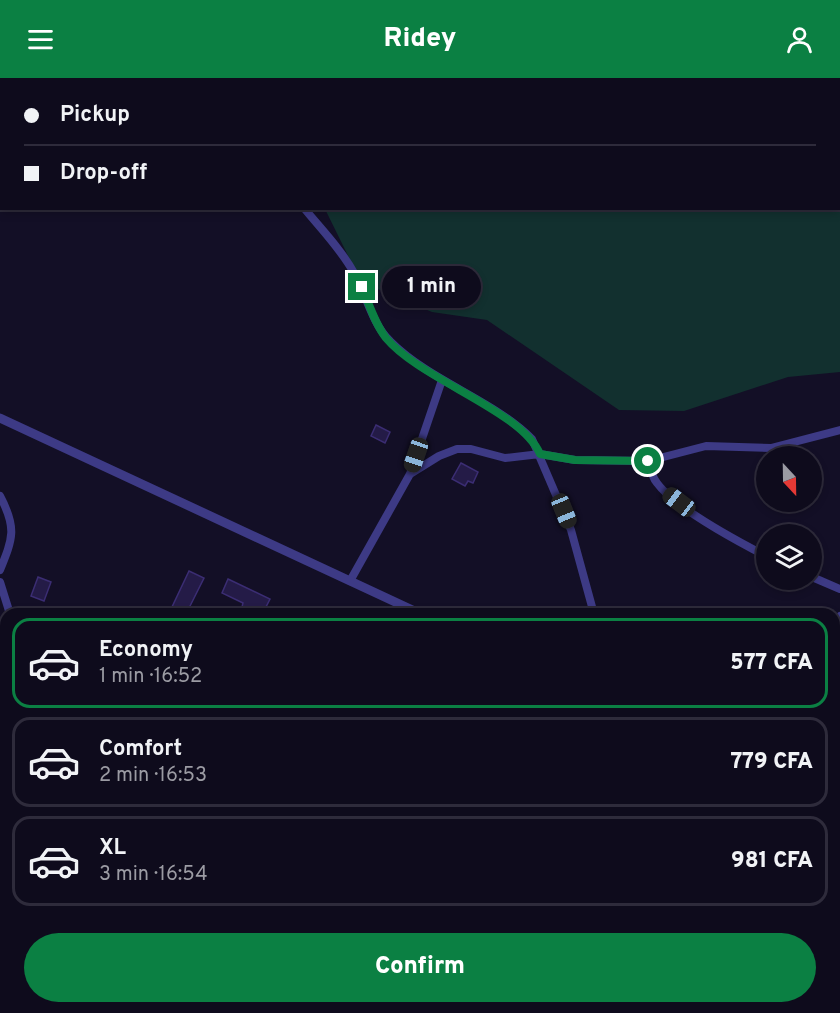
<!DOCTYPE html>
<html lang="en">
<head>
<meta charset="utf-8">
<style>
  body { margin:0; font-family:Overpass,sans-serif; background:#1c1929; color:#f1f3f6; height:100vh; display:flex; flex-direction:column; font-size:22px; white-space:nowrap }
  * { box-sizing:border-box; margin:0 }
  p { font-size:20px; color:#9b9ba3 }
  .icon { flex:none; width:33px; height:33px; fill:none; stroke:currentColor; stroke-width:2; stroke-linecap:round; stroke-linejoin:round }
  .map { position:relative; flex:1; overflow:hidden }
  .sheet { position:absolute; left:0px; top:530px; width:840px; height:406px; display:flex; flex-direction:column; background:#0e0b1c; border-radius:18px 18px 0 0; box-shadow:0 3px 9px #0003,0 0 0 2px #2e2b3b }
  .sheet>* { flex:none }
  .top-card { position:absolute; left:0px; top:0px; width:840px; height:132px; box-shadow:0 3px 9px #0003,0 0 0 2px #2e2b3b; display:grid; align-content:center; height:132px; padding:0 24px; background:#0e0b1c }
  .needle { width:39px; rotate:158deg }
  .buttons { position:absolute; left:756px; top:368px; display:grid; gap:12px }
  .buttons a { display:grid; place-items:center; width:66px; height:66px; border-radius:50%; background:#0e0b1c; box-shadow:0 3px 9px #0003,0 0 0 2px #2e2b3b; font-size:30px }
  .end { position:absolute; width:27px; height:27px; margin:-14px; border:8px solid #0b8043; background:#fff; box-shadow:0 0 0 3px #fff }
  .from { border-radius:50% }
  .bubble { position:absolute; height:42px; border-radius:21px; background:#0e0b1c; box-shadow:0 3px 9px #0003,0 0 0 2px #2e2b3b; font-size:20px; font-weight:800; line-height:42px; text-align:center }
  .car { position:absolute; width:18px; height:36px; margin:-18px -9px; border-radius:8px; box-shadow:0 0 4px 2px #0007; background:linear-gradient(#222 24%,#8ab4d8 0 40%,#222 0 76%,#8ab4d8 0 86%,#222 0) }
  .top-card b { display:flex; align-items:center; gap:21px; height:57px; font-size:22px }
  .top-card b+b { border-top:2px solid #2e2b3b }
  .top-card i { width:15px; height:15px; background:#f1f3f6 }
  ul { padding:10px 0 0; list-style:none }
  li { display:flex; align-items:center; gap:18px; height:90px; margin:0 12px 9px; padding:0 12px; border:3px solid #2e2b3b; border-radius:18px }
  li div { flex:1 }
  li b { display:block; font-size:22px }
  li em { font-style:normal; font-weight:800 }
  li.selected { border-color:#0b8043 }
  li>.icon { width:54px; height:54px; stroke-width:1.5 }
  .cta { display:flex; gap:12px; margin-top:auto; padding:12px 24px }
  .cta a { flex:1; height:69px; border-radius:36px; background:#0b8043; color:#fff; font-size:24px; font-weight:800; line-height:69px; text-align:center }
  header { display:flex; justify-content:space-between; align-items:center; height:78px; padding:0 24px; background:#0b8043; color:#fff; font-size:27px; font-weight:800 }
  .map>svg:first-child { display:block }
</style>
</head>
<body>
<header><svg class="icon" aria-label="menu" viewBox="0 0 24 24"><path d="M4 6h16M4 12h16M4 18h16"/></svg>Ridey<svg class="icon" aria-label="person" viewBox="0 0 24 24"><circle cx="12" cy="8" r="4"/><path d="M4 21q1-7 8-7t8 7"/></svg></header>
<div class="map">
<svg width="840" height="935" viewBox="0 0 840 935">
  <rect width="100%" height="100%" fill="#130f26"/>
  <!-- green -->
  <path fill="#12302f" d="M 384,0 L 840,0 L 840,294 L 788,299 L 684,333 L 619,332 L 487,242 L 432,234 L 361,204 L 325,131 L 838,130 L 838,2 Z"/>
  <!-- building -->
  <path fill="#241b47" stroke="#3b2d73" stroke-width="1.5" d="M 376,347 L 390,354 L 385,365 L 371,358 Z
    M 461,385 L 478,394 L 473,405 L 468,403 L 465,408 L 452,401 Z
    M 189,493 L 204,500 L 186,536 L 172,529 Z
    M 38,499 L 51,504 L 44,523 L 31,518 Z
    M 228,501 L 270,521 L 266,529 L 280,536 L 256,536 L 242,529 L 243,525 L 222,515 Z"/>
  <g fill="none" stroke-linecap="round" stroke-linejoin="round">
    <!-- minor -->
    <path stroke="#3d3a85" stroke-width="8" d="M 261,0 L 262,2
      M 51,2 L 51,0
      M 0,97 L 2,94
      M 304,130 C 321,151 341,171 354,195 C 366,216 372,246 390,263 C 431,304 492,321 532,361 L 571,452 L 594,536
      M 648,383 C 650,391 652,399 657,405 C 676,431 737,463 766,478
      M 410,396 L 439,378 L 457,371 L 471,371 L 505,380 L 540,376 L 575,382 L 648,383 L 706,368 L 771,370 L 840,352
      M 0,418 C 17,450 13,460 0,492
      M 812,499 L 840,511
      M 350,503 L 410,396 L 442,302
      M 0,504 L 10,536
      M 834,545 L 840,538
      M 0,747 L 6,744
      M 0,880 L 6,869
      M 310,935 L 312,930
      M 446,935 L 449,930
      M 568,935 L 570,930
      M 683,935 L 685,930"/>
    <!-- tertiary -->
    <path stroke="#3d3a85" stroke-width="9" d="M 0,340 L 421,536
      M 834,728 L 840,730"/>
  </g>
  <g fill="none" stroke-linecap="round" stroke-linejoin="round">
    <!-- route -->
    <path stroke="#0b8043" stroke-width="8" d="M 362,209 C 369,226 375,246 386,260 C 421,302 521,332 540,376 L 575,382 L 648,383"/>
  </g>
</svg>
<div class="buttons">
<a><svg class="needle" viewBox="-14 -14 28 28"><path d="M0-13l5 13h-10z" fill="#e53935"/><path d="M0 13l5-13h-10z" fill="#9b9ba3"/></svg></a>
<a><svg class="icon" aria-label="layers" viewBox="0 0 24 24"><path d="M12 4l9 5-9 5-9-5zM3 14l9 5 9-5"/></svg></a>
</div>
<i class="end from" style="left:648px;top:383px"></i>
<i class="end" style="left:362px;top:209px"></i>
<div class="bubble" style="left:382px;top:188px;width:99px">1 min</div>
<i class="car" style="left:416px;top:377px;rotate:199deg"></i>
<i class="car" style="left:679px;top:424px;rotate:307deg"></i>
<i class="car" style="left:564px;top:433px;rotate:158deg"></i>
<div class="top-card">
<b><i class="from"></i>Pickup</b>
<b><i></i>Drop-off</b>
</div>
<section class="sheet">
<ul>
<li class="selected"><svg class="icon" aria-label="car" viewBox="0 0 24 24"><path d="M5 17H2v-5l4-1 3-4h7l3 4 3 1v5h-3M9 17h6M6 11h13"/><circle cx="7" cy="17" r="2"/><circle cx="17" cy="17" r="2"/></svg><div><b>Economy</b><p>1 min · 16:52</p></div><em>577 CFA</em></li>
<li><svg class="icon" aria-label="car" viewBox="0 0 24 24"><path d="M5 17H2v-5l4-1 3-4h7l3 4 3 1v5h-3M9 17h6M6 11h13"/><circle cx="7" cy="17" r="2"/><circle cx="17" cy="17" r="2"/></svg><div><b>Comfort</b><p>2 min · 16:53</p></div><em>779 CFA</em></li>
<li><svg class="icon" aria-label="car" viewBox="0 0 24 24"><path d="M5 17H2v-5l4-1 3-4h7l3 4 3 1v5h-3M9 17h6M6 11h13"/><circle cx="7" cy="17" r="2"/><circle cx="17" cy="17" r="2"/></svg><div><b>XL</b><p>3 min · 16:54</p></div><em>981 CFA</em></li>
</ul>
<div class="cta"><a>Confirm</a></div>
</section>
</div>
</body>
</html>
